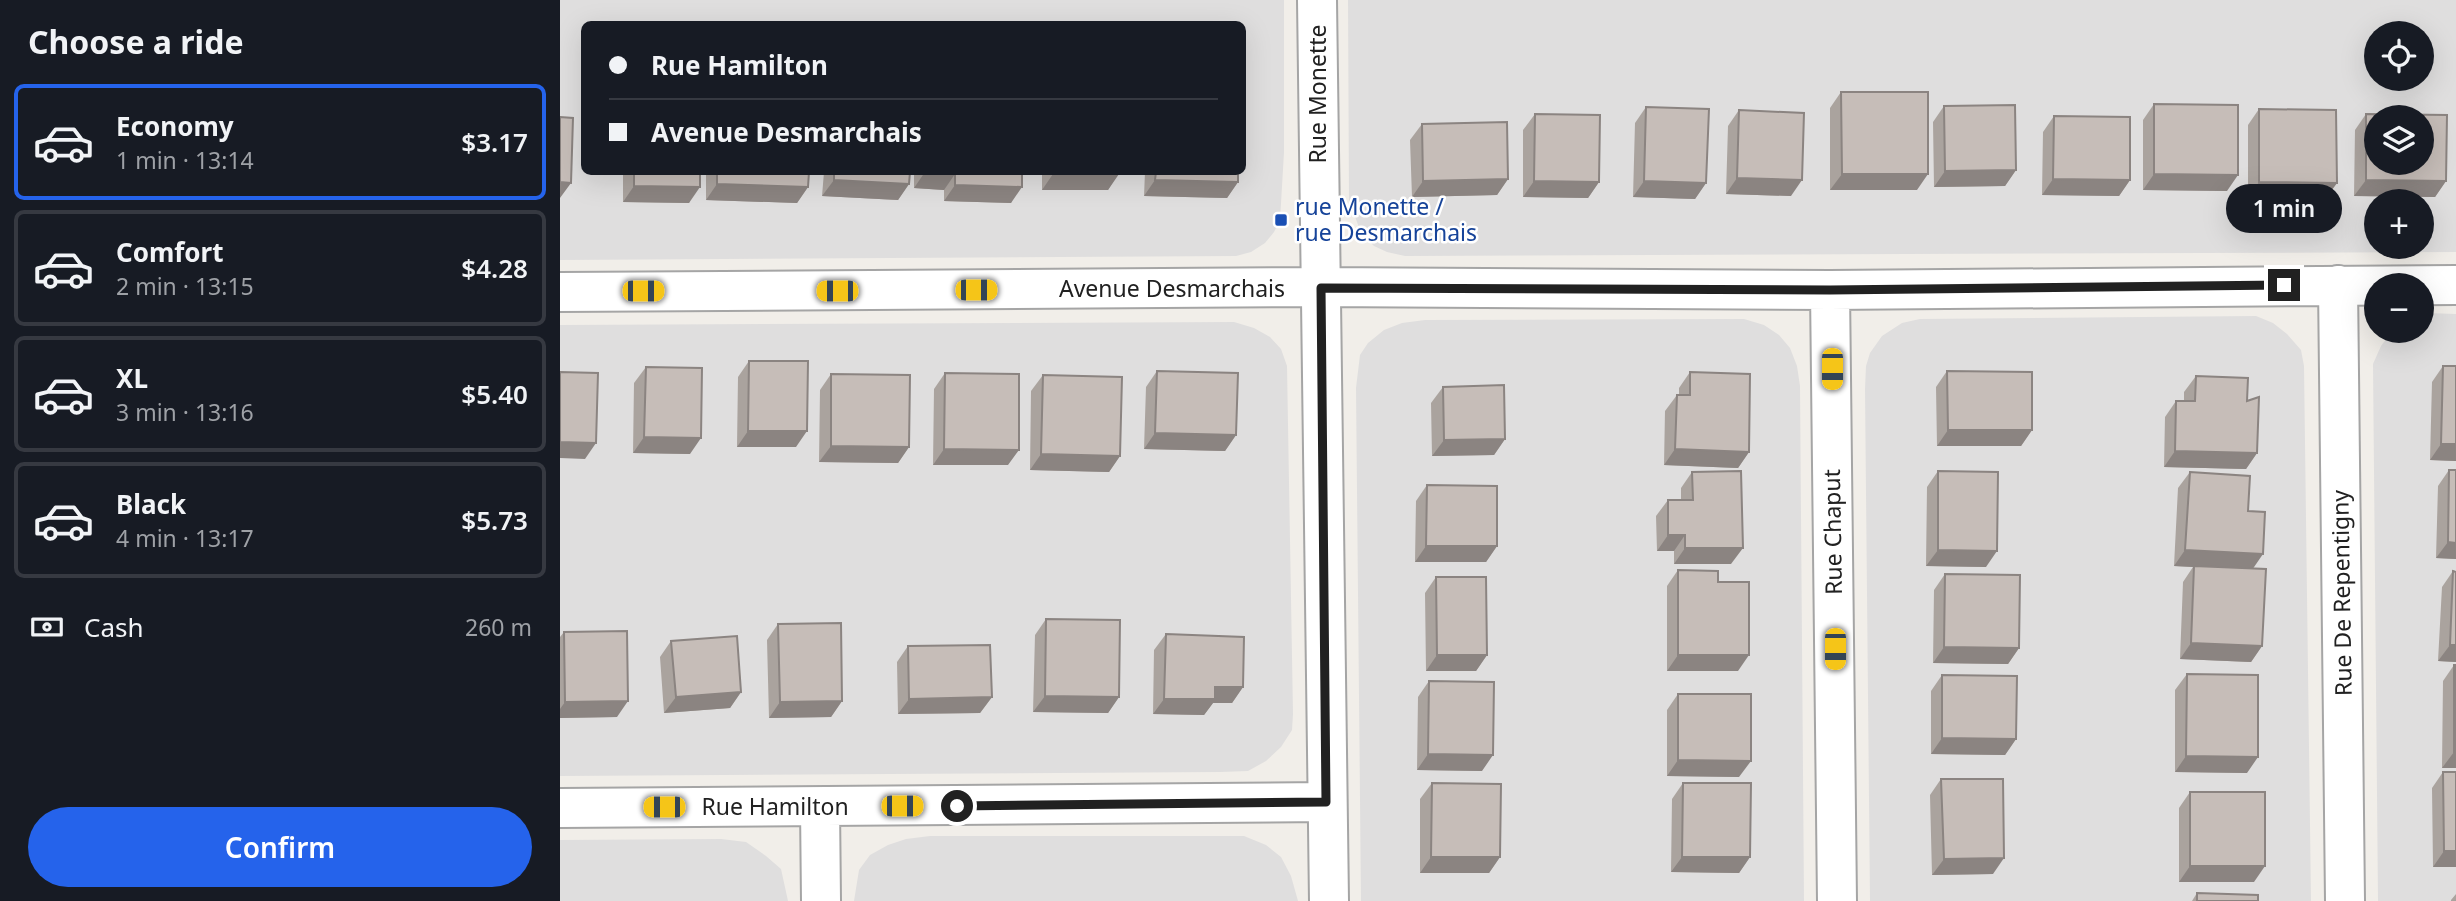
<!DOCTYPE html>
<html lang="en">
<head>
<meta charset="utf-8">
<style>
  body { margin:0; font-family:"Noto Sans",sans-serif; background:#242831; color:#f1f3f6; height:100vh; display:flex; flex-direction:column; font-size:26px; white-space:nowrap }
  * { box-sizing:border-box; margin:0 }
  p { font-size:23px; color:#9ea1a6 }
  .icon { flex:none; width:38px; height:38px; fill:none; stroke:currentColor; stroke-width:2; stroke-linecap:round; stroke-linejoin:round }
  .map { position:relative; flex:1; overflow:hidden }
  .panel { display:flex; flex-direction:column; background:#171b24; width:560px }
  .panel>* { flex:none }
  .top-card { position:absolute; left:21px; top:21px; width:665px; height:154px; border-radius:10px; box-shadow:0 7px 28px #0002; display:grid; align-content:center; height:154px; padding:0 28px; background:#171b24 }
  .fabs { position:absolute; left:1804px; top:21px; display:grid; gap:14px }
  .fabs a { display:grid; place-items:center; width:70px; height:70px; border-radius:50%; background:#171b24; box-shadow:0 7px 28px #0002; font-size:35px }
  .end { position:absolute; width:32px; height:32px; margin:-16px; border:9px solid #212121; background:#fff; box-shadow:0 0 0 4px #fff }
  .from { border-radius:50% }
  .bubble { position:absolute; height:49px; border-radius:24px; background:#171b24; box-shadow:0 7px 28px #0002; font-size:23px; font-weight:600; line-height:49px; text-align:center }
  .car { position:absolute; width:21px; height:42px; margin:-21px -10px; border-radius:9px; box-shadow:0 0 5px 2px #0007; background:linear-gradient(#f5c518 24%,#345 0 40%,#f5c518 0 76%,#345 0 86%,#f5c518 0) }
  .top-card b { display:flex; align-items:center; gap:24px; height:66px; font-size:26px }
  .top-card b+b { border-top:2px solid #363941 }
  .top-card i { width:18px; height:18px; background:#f1f3f6 }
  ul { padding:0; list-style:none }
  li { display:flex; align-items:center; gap:21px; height:116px; margin:0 14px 10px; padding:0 14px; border:4px solid #363941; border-radius:10px }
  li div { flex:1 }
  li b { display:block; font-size:26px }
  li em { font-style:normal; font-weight:600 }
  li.selected { border-color:#2563eb }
  li>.icon { width:63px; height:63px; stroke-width:1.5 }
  h2 { padding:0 28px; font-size:32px; line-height:84px }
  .pay { display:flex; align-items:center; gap:18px; height:77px; padding:0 28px; font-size:26px }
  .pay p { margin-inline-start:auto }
  .cta { display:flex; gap:14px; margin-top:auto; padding:14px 28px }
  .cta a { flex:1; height:80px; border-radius:42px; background:#2563eb; color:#fff; font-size:28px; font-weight:600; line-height:80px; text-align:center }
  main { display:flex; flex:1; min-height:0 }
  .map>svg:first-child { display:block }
</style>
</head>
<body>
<main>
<section class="panel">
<h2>Choose a ride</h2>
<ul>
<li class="selected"><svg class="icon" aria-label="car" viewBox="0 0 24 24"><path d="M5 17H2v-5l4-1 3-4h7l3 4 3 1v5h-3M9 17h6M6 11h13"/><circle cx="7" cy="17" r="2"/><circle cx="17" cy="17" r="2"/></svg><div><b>Economy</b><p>1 min · 13:14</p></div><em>$3.17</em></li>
<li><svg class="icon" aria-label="car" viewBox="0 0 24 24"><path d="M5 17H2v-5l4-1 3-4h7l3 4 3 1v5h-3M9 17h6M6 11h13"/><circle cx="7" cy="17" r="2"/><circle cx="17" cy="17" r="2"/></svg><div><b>Comfort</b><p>2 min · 13:15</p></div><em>$4.28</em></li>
<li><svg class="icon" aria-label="car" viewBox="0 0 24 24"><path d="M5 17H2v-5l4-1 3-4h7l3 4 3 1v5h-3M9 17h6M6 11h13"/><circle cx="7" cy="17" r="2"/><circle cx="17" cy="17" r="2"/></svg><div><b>XL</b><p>3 min · 13:16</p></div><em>$5.40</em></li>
<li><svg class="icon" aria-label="car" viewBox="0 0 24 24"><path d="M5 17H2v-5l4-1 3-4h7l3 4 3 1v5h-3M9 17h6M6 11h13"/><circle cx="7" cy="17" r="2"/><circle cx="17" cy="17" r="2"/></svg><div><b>Black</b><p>4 min · 13:17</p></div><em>$5.73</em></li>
</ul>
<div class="pay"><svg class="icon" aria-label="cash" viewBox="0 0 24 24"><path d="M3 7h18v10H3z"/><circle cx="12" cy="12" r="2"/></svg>Cash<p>260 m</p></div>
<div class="cta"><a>Confirm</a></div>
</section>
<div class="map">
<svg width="1896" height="901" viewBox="0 0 1896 901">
  <rect width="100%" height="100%" fill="#f1eee9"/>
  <!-- residential -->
  <path fill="#dfdede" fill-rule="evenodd" d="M 0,0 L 724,0 L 724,152 L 720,220 L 714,232 L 705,243 L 691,252 L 676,256 L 0,260 ZM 24,24 L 682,24 L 682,172 L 24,172 Z
    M 788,0 L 1896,0 L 1896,252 L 845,256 L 827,252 L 814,246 L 801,233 L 789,200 ZM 1816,33 L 1862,33 L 1862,79 L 1816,79 ZM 1816,117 L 1862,117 L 1862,163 L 1816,163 ZM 1816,201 L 1862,201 L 1862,247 L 1816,247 Z
    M 1866,313 L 1896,314 L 1896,901 L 1818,901 L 1813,364 L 1821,346 L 1832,331 L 1862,331 L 1862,314 Z
    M 1696,316 L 1713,323 L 1727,334 L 1741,350 L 1744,366 L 1751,901 L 1310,901 L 1305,389 L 1306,366 L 1310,353 L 1322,336 L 1342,323 L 1360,319 Z
    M 1184,319 L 1204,325 L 1219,335 L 1230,348 L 1237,366 L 1240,386 L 1244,901 L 801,901 L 796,388 L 800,355 L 808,343 L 824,330 L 842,323 L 865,320 Z
    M 674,322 L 694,328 L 710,337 L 721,349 L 727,366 L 733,714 L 732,730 L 721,747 L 706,761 L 688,771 L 660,772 L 0,776 L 0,325 Z
    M 370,836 L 684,836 L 706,845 L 721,857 L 731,876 L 738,901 L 294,901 L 299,870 L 310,855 L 328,845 L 346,839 Z
    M 161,839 L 186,842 L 206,856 L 221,869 L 228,901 L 0,901 L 0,840 Z"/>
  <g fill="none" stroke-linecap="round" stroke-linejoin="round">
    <defs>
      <path id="street" d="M 757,0 L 769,901
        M 1778,285 L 1785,901
        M 1270,290 L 1277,901
        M 0,292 L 761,287 L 1270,290 L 1896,285
        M 260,807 L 261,901
        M 0,808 L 766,802"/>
    </defs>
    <!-- street casing -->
    <use href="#street" stroke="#a5a5a5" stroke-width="42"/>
    <!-- street -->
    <use href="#street" stroke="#fff" stroke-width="38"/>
  </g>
  <!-- wall -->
  <path fill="#aaa39e" d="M 1281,92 L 1357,190 L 1270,190 L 1270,108 Z
    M 1594,104 L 1667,191 L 1583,190 L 1583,120 Z
    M 1384,106 L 1456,170 L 1445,186 L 1374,187 L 1373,122 Z
    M 1086,107 L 1146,183 L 1135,199 L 1073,197 L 1075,123 Z
    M 1699,109 L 1777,183 L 1765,199 L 1688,198 L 1688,125 Z
    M 1179,110 L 1231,196 L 1166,194 L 1168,126 Z
    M 975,114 L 1039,182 L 1028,198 L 963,197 L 963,130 Z
    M 1806,114 L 1886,181 L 1875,197 L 1794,196 L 1795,130 Z
    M 1494,116 L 1570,180 L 1559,196 L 1482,195 L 1483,132 Z
    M 862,124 L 948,179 L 937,195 L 852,197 L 850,140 Z
    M 63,172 L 140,172 L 129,203 L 63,202 Z
    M 146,172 L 249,172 L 248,187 L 237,203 L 146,200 Z
    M 264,172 L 350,172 L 349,184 L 338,200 L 262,196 Z
    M 354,172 L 462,172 L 451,203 L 384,201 L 384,190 L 354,188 Z
    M 482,172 L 559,172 L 548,190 L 482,190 Z
    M 585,172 L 678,172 L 678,182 L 667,198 L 584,196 Z
    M 189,361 L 236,447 L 177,447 L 178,377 Z
    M 1883,366 L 1896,366 L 1896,461 L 1870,460 L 1872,382 Z
    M 86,367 L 130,454 L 73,453 L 74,383 Z
    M 597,371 L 676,435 L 665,451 L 584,449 L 586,387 Z
    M 1387,371 L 1472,430 L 1461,446 L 1377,446 L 1376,387 Z
    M 1130,372 L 1189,452 L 1178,468 L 1104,465 L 1105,411 L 1117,395 L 1119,395 L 1119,388 Z
    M 385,373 L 448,465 L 373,465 L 374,389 Z
    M 271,374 L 349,447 L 338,463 L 259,462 L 260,390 Z
    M 483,375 L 560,456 L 549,472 L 470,470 L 471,391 Z
    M 1636,376 L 1687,401 L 1697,453 L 1686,469 L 1604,467 L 1605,417 L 1616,401 L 1624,401 L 1624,392 Z
    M 883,387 L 945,439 L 934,455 L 872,456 L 871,403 Z
    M 1889,470 L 1896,559 L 1876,558 L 1878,486 Z
    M 1378,471 L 1426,567 L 1366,566 L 1367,487 Z
    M 1132,472 L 1171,564 L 1114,564 L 1114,551 L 1097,551 L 1096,516 L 1108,500 L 1121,500 L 1121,488 Z
    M 1630,472 L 1688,511 L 1693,569 L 1702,646 L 1691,662 L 1620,659 L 1623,582 L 1633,567 L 1614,566 L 1618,488 Z
    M 867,485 L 937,546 L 926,562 L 855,562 L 856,501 Z
    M 1118,570 L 1158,582 L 1178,671 L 1107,671 L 1107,586 Z
    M 1893,571 L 1896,662 L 1878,661 L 1882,587 Z
    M 1385,574 L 1459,648 L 1448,664 L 1373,663 L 1374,590 Z
    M 876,577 L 927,655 L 916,671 L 866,671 L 865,593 Z
    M 486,619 L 559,697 L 548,713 L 473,712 L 475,635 Z
    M 218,624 L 282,701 L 271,717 L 209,718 L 207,640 Z
    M 4,632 L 57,717 L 0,718 L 0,637 Z
    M 606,634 L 683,687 L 672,703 L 653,703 L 644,715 L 593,714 L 594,650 Z
    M 111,641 L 181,692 L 170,708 L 104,713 L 100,657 Z
    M 348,646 L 432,697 L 420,713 L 338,714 L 337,662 Z
    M 1894,665 L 1896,665 L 1896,768 L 1882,768 L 1883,681 Z
    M 1627,674 L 1687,773 L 1615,772 L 1615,690 Z
    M 1382,675 L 1456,739 L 1445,755 L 1371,754 L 1371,691 Z
    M 869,681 L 922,771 L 857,770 L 858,697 Z
    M 1118,694 L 1179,777 L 1107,776 L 1107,710 Z
    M 1883,772 L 1896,867 L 1873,867 L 1872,788 Z
    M 1381,779 L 1433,874 L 1372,875 L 1370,795 Z
    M 872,783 L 940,857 L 929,873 L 860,873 L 860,799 Z
    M 1123,783 L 1190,857 L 1179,873 L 1111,872 L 1112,799 Z
    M 1630,792 L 1694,882 L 1619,882 L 1619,808 Z
    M 1637,893 L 1698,901 L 1632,901 Z
    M 1896,894 L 1896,901 L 1891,901 L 1891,900 Z"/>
  <!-- shaded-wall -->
  <path fill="#8b8481" d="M 1456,170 L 1445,186 L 1374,187 L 1385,171 Z
    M 365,172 L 395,174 L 384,190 L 354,188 Z
    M 493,174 L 559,174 L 548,190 L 482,190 Z
    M 1282,174 L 1368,174 L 1357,190 L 1270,190 Z
    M 1594,174 L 1678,175 L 1667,191 L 1583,190 Z
    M 1177,178 L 1242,180 L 1231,196 L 1166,194 Z
    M 948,179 L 937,195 L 852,197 L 863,181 Z
    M 1493,179 L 1570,180 L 1559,196 L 1482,195 Z
    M 274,180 L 349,184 L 338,200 L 262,196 Z
    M 595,180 L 678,182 L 667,198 L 584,196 Z
    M 1806,180 L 1886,181 L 1875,197 L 1794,196 Z
    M 974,181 L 1039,182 L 1028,198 L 963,197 Z
    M 1084,181 L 1146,183 L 1135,199 L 1073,197 Z
    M 0,182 L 11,183 L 0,198 Z
    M 1699,182 L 1777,183 L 1765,199 L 1688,198 Z
    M 157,184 L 248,187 L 237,203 L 146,200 Z
    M 395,185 L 462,187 L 451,203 L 384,201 Z
    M 74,186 L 140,187 L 129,203 L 63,202 Z
    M 1388,430 L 1472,430 L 1461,446 L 1377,446 Z
    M 188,431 L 247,431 L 236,447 L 177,447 Z
    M 595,433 L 676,435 L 665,451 L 584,449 Z
    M 84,437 L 141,438 L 130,454 L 73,453 Z
    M 945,439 L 934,455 L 872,456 L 884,440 Z
    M 0,442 L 36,443 L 25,459 L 0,458 Z
    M 1881,444 L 1896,444 L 1896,461 L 1870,460 Z
    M 271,446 L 349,447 L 338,463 L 259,462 Z
    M 384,449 L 459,450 L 448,465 L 373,465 Z
    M 1115,449 L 1189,452 L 1178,468 L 1104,465 Z
    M 1615,451 L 1697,453 L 1686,469 L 1604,467 Z
    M 481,454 L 560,456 L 549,472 L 470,470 Z
    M 1108,535 L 1125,535 L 1114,551 L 1097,551 Z
    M 1888,542 L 1896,543 L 1896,559 L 1876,558 Z
    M 866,546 L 937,546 L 926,562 L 855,562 Z
    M 1125,548 L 1183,548 L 1171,564 L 1114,564 Z
    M 1378,550 L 1437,551 L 1426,567 L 1366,566 Z
    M 1625,550 L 1703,554 L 1692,570 L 1614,566 Z
    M 1631,643 L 1702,646 L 1691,662 L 1620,659 Z
    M 1890,645 L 1896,645 L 1896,662 L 1878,661 Z
    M 1384,647 L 1459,648 L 1448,664 L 1373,663 Z
    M 877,655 L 927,655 L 916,671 L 866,671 Z
    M 1118,655 L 1189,655 L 1178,671 L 1107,671 Z
    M 655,687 L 683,687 L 672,703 L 653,703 L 644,715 L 593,714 L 604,699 Z
    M 181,692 L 170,708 L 104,713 L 116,697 Z
    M 485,696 L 559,697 L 548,713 L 473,712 Z
    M 432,697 L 420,713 L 338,714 L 349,699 Z
    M 68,701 L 57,717 L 0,718 L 0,709 L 5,702 Z
    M 282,701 L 271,717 L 209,718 L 220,702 Z
    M 1382,738 L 1456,739 L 1445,755 L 1371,754 Z
    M 1894,752 L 1896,752 L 1896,768 L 1882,768 Z
    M 868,754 L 933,755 L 922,771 L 857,770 Z
    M 1626,756 L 1698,757 L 1687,773 L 1615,772 Z
    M 1118,760 L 1191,761 L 1179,777 L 1107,776 Z
    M 1884,851 L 1896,851 L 1896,867 L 1873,867 Z
    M 871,857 L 940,857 L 929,873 L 860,873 Z
    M 1122,857 L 1190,857 L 1179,873 L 1111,872 Z
    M 1444,858 L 1433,874 L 1372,875 L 1384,859 Z
    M 1630,866 L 1705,866 L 1694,882 L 1619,882 Z"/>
  <!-- building -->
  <path fill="#c6bdb8" stroke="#8b8481" stroke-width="2" fill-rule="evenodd" d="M 1281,92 L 1368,92 L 1368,174 L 1282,174 Z
    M 1594,104 L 1678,105 L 1678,175 L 1594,174 Z
    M 1455,105 L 1456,170 L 1385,171 L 1384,106 Z
    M 1086,107 L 1149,109 L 1146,183 L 1084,181 Z
    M 1699,109 L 1776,110 L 1777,183 L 1699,182 Z
    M 1179,110 L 1244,113 L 1242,180 L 1177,178 Z
    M 975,114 L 1040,115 L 1039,182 L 974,181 Z
    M 1806,114 L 1887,115 L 1886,181 L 1806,180 ZM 1816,117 L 1862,117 L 1862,163 L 1816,163 Z
    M 1494,116 L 1570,117 L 1570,180 L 1493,179 Z
    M 0,117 L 13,118 L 11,183 L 0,182 Z
    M 947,122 L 948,179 L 863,181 L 862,124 Z
    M 74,172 L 140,172 L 140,187 L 74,186 Z
    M 157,172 L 249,172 L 248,187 L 157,184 Z
    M 274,172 L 350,172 L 349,184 L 274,180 Z
    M 365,172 L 462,172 L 462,187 L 395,185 L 395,174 Z
    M 493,172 L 559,172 L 559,174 L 493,174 Z
    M 596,172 L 678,172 L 678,182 L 595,180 Z
    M 189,361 L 248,361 L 247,431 L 188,431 Z
    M 1883,366 L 1896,366 L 1896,444 L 1881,444 Z
    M 86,367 L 142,368 L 141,438 L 84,437 Z
    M 597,371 L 678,373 L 676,435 L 595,433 Z
    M 1387,371 L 1472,372 L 1472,430 L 1388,430 Z
    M 0,372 L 38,373 L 36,443 L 0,442 Z
    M 1130,372 L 1190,374 L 1189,452 L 1115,449 L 1117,395 L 1130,395 Z
    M 385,373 L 459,374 L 459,450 L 384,449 Z
    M 271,374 L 350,375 L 349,447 L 271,446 Z
    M 483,375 L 562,377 L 560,456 L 481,454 Z
    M 1636,376 L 1688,378 L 1687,401 L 1699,397 L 1697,453 L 1615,451 L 1616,401 L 1635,401 Z
    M 944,385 L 945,439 L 884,440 L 883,387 Z
    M 1889,470 L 1896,470 L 1896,543 L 1888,542 Z
    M 1181,471 L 1183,548 L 1125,548 L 1125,535 L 1108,535 L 1108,500 L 1133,500 L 1132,472 Z
    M 1378,471 L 1438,472 L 1437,551 L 1378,550 Z
    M 1630,472 L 1690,476 L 1688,511 L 1705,512 L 1703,554 L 1625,550 Z
    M 867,485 L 937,486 L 937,546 L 866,546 Z
    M 1634,566 L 1706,569 L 1702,646 L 1631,643 Z
    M 1118,570 L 1158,571 L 1158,582 L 1189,582 L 1189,655 L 1118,655 Z
    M 1893,571 L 1896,572 L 1896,645 L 1890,645 Z
    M 1385,574 L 1460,575 L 1459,648 L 1384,647 Z
    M 876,577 L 926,577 L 927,655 L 877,655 Z
    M 486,619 L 560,620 L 559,697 L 485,696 Z
    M 281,623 L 282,701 L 220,702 L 218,624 Z
    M 67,631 L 68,701 L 5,702 L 4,632 Z
    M 606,634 L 684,637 L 683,687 L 655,687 L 655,699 L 604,699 Z
    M 177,636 L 181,692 L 116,697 L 111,641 Z
    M 430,645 L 432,697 L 349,699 L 348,646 Z
    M 1894,665 L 1896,665 L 1896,752 L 1894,752 Z
    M 1627,674 L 1698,675 L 1698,757 L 1626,756 Z
    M 1382,675 L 1457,676 L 1456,739 L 1382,738 Z
    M 869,681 L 934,682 L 933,755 L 868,754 Z
    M 1118,694 L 1191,694 L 1191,761 L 1118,760 Z
    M 1883,772 L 1896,772 L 1896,851 L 1884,851 Z
    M 1381,779 L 1443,779 L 1444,858 L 1384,859 Z
    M 872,783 L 941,784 L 940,857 L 871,857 Z
    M 1123,783 L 1191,783 L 1190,857 L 1122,857 Z
    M 1630,792 L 1705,792 L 1705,866 L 1630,866 Z
    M 1637,893 L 1698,895 L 1698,901 L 1637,901 Z"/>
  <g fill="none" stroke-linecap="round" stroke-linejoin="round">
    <!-- route -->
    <path stroke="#212121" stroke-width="9" d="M 397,806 L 766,802 L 761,288 L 1270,290 L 1724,285"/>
  </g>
  <!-- markers -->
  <rect fill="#1a4fb4" stroke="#fff" stroke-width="2.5" x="714" y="213" width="14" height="14" rx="3.5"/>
  <g text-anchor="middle" stroke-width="5" stroke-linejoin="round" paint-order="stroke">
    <!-- street labels -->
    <g font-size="23" fill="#212121" stroke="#fff">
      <text transform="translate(758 94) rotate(-90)" y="8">Rue Monette</text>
      <text x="612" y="297">Avenue Desmarchais</text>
      <text transform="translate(1273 532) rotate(-91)" y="8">Rue Chaput</text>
      <text transform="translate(1782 593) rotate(-91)" y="8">Rue De Repentigny</text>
      <text x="215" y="815">Rue Hamilton</text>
    </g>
    <!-- transit labels -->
    <g font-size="23" fill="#164399" stroke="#fff" text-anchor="start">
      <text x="735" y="215">rue Monette /<tspan x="735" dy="26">rue Desmarchais</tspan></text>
    </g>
  </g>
</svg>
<div class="fabs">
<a><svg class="icon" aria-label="locate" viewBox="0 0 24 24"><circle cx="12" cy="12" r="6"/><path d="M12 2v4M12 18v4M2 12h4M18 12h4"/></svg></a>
<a><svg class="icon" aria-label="layers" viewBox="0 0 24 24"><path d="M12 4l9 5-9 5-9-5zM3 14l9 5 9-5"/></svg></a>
<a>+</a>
<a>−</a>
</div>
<i class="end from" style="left:397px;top:806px"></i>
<i class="end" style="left:1724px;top:285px"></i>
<div class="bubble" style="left:1666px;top:184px;width:116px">1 min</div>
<i class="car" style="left:416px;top:290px;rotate:90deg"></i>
<i class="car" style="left:83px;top:291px;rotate:90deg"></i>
<i class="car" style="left:277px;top:291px;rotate:270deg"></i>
<i class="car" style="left:1272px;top:369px;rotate:180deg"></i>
<i class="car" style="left:1275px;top:649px;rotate:180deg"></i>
<i class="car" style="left:342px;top:806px;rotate:90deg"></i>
<i class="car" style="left:104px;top:807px;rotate:270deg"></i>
<div class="top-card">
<b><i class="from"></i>Rue Hamilton</b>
<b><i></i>Avenue Desmarchais</b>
</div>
</div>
</main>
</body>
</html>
